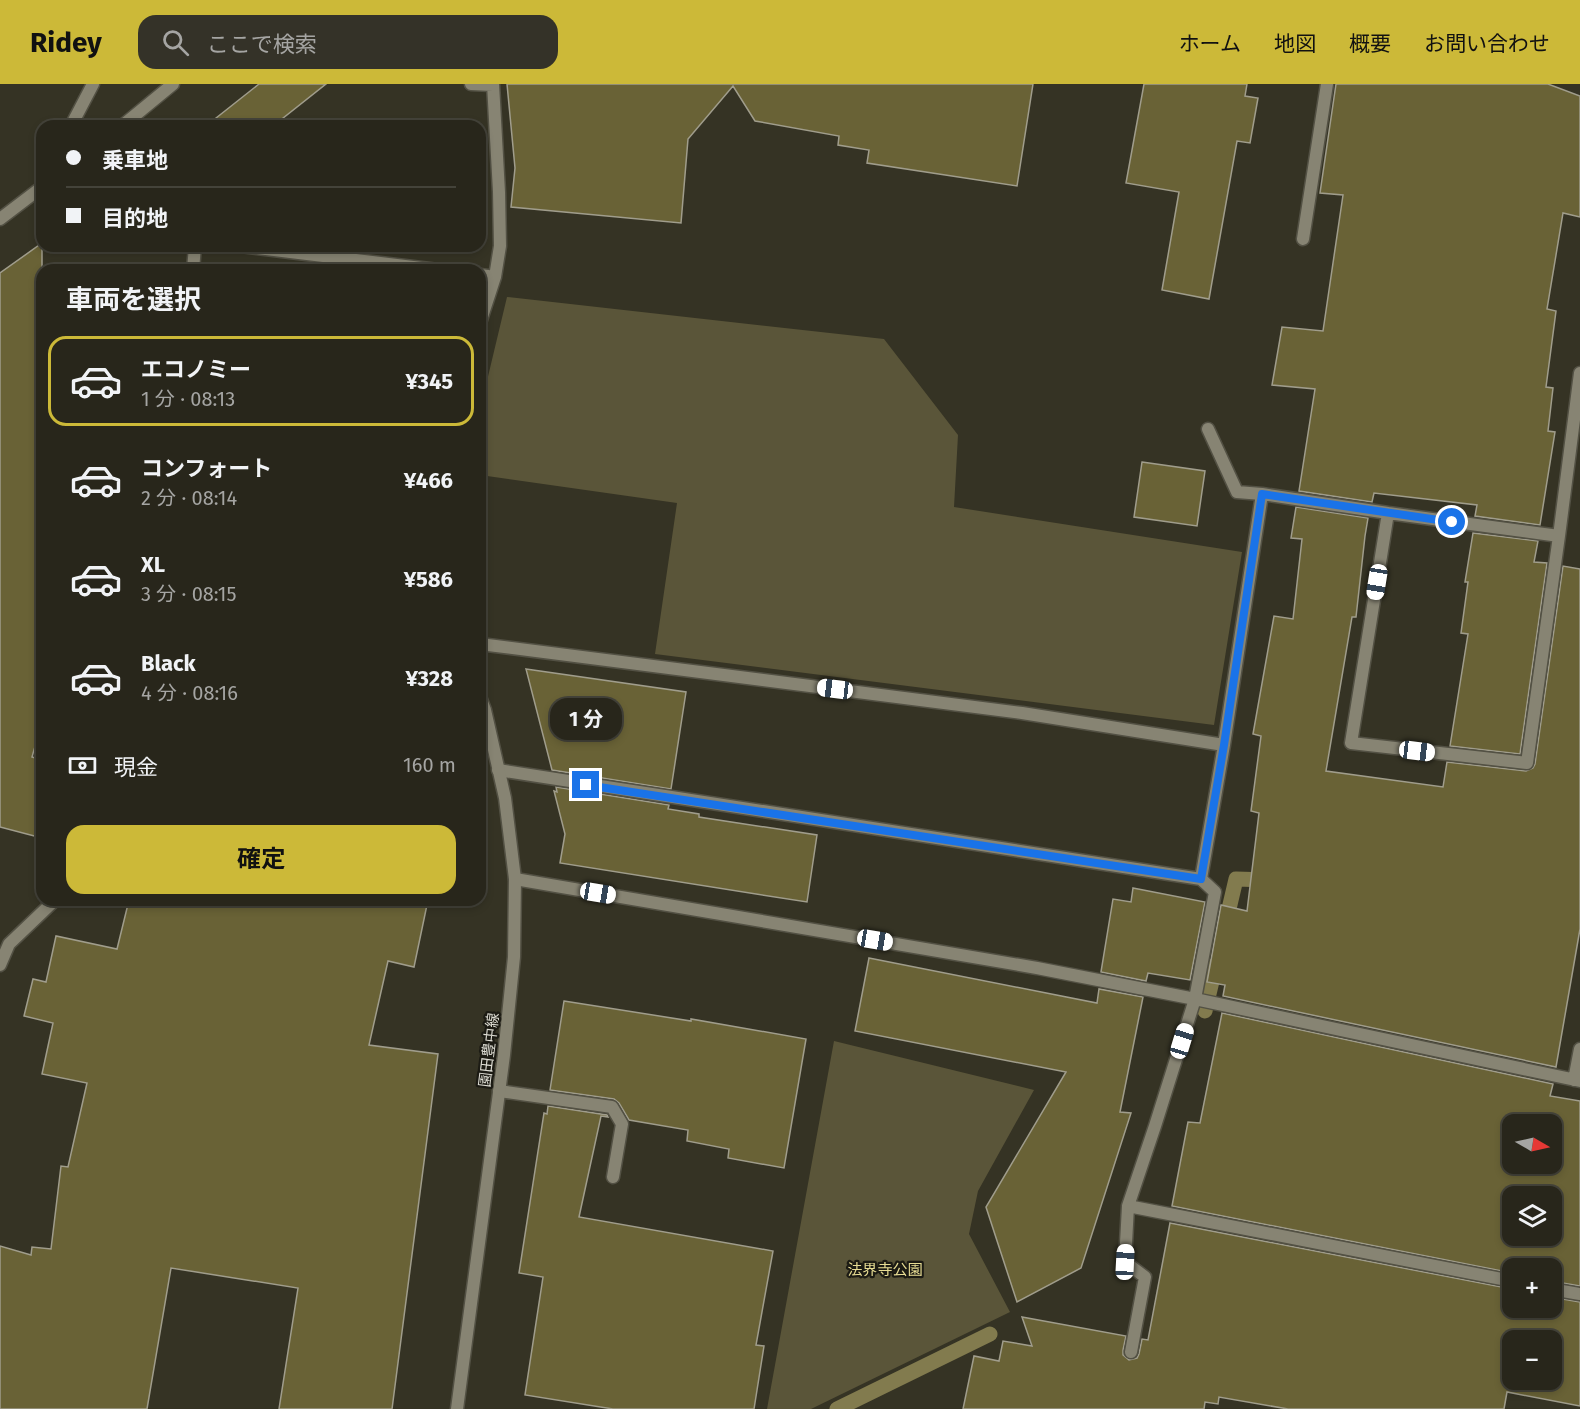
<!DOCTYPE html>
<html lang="ja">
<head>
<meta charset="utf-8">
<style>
  body { margin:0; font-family:"Fira Sans","Noto Sans JP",sans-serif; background:#343228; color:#f1f3f6; height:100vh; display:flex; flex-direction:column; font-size:22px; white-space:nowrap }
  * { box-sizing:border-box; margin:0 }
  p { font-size:20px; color:#a5a5a3 }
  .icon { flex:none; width:33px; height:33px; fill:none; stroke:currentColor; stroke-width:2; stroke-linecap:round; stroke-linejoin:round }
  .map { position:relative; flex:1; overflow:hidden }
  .panel { position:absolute; left:36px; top:180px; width:450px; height:642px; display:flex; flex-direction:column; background:#28261b; border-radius:18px; box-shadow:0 3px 9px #0003,0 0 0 2px #44433a }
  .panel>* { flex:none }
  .banner { position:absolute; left:36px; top:36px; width:450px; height:132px; border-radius:18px; box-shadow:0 3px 9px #0003,0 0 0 2px #44433a; display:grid; align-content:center; height:132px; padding:0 30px; background:#28261b }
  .needle { width:39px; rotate:99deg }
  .controls { position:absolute; left:1502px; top:1030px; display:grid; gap:12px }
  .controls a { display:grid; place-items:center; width:60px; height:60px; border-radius:12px; background:#28261b; box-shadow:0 3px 9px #0003,0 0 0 2px #44433a; font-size:30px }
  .end { position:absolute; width:27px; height:27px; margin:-14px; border:8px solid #1a73e8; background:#fff; box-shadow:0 0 0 3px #fff }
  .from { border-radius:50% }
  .bubble { position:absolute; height:42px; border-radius:18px; background:#28261b; box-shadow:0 3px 9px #0003,0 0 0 2px #44433a; font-size:20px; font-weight:700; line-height:42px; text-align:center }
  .car { position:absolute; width:18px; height:36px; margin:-18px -9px; border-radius:8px; box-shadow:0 0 4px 2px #0007; background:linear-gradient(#fff 24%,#345 0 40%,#fff 0 76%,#345 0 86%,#fff 0) }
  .banner b { display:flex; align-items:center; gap:21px; height:57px; font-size:22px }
  .banner b+b { border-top:2px solid #44433a }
  .banner i { width:15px; height:15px; background:#f1f3f6 }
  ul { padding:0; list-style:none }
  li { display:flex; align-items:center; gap:18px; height:90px; margin:0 12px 9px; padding:0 18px; border:3px solid transparent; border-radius:18px }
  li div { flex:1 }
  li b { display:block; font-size:22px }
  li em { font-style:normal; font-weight:700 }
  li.current { border-color:#ccb938 }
  li>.icon { width:54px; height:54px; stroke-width:1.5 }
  h2 { padding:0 30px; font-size:27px; line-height:72px }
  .pay { display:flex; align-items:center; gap:15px; height:66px; padding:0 30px; font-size:22px }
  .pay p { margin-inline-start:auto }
  .cta { display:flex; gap:12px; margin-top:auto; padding:12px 30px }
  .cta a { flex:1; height:69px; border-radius:18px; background:#ccb938; color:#111; font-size:24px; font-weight:700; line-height:69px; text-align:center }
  header { display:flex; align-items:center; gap:36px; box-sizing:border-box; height:84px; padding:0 30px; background:#ccb938; color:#111 }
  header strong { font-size:28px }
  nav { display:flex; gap:33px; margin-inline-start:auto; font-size:21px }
  .search { width:420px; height:54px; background:#343228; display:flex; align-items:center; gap:15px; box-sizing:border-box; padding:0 21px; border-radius:18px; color:#a5a5a3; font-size:22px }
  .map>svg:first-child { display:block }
</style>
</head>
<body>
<header>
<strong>Ridey</strong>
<div class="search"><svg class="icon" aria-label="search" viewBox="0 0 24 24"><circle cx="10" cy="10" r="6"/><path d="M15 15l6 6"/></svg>ここで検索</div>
<nav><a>ホーム</a><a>地図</a><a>概要</a><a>お問い合わせ</a></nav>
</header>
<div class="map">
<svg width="1580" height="1325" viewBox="0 0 1580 1325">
  <rect width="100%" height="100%" fill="#353324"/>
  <!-- green -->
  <path fill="#5a5539" d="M 507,213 L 884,255 L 958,351 L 954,423 L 1242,468 L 1214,641 L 655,570 L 677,419 L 480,391 L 480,326 Z
    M 834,957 L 1034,1006 L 978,1107 L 969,1150 L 1010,1228 L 811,1325 L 767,1325 Z"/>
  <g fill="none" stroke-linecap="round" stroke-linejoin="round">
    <!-- stream -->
    <path stroke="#827b4e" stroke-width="15" d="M 1225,842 L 1236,795 L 1269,796
      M 1205,927 L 1216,880
      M 837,1325 L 990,1250"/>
  </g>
  <!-- building -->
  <path fill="#696236" stroke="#a09d8c" stroke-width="1.5" fill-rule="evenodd" d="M 259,0 L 326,0 L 273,42 L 206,42 Z
    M 507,0 L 1033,0 L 1017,102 L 867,79 L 869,66 L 838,61 L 839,52 L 755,37 L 733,2 L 688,55 L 681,139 L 511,123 L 515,84 Z
    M 1144,0 L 1247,0 L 1245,12 L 1258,14 L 1250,59 L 1237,57 L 1209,215 L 1162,206 L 1179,108 L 1126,99 Z
    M 1336,0 L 1548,0 L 1580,12 L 1580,133 L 1563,129 L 1547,225 L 1556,227 L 1546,303 L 1553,304 L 1548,347 L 1555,348 L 1540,441 L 1475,432 L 1477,421 L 1374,409 L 1372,418 L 1299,407 L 1315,305 L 1272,301 L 1282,243 L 1323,247 L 1343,111 L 1320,109 Z
    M 42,159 L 42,638 L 32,673 L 42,676 L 42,754 L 0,743 L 0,189 Z
    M 1142,378 L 1205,387 L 1197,442 L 1134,433 Z
    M 1296,423 L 1368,434 L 1365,452 L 1356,533 L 1352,533 L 1326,687 L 1443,703 L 1447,678 L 1526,687 L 1533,684 L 1535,680 L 1563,482 L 1580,485 L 1580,845 L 1556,983 L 1223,912 L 1225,901 L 1207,898 L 1221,821 L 1247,827 L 1259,729 L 1251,727 L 1261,652 L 1253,650 L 1274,532 L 1293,535 L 1302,455 L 1291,454 Z
    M 1473,449 L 1538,457 L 1534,478 L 1547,479 L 1520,670 L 1450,662 L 1468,550 L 1461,549 L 1468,498 L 1465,498 Z
    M 526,585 L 686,608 L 671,705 L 552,686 Z
    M 556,703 L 669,721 L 668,725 L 699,730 L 699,733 L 817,751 L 807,818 L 560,779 L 565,750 L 554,707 L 557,708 Z
    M 1133,804 L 1205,818 L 1190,896 L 1148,889 L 1146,897 L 1101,888 L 1113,815 L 1131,818 Z
    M 129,816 L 428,816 L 414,883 L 388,877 L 369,961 L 438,970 L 392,1325 L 279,1325 L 298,1204 L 171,1184 L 147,1325 L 0,1325 L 0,1162 L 31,1171 L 32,1163 L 51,1165 L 61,1082 L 68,1083 L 87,999 L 42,990 L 53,939 L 24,932 L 33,895 L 46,898 L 56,852 L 117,865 Z
    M 869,874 L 1097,919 L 1099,905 L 1143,913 L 1120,1028 L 1131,1029 L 1081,1184 L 1017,1218 L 986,1123 L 1066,988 L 855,947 Z
    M 564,917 L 691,937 L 691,935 L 806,955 L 784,1084 L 728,1074 L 729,1065 L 687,1057 L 688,1046 L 629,1036 L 619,1019 L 614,1015 L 550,1006 Z
    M 1222,929 L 1553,1000 L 1550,1012 L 1580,1017 L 1580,1202 L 1551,1197 L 1551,1185 L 1512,1185 L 1512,1189 L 1172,1122 L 1188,1038 L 1200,1039 ZM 1512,1041 L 1551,1041 L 1551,1080 L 1512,1080 ZM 1512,1113 L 1551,1113 L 1551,1152 L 1512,1152 Z
    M 548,1022 L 607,1031 L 608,1033 L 601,1032 L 579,1133 L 773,1167 L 756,1261 L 764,1262 L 754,1325 L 613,1325 L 525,1311 L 543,1193 L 519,1189 L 544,1029 L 547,1030 Z
    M 1170,1139 L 1512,1205 L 1512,1224 L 1551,1224 L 1551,1213 L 1580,1218 L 1580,1322 L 1507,1308 L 1504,1325 L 1288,1325 L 1219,1313 L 1218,1320 L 1205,1318 L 1204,1325 L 963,1325 L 974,1272 L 999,1277 L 1003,1257 L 1032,1262 L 1022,1233 L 1126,1252 L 1123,1266 L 1123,1271 L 1129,1276 L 1137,1274 L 1139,1270 L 1142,1255 L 1148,1256 ZM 1512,1257 L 1551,1257 L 1551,1296 L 1512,1296 Z"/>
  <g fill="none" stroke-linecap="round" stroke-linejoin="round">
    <defs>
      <path id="service" d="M 71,42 L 93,0
        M 1303,155 L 1327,0"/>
      <path id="minor" d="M 471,0 L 493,1
        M 241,162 L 438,186
        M 193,186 L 195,162
        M 480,191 L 495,193
        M 480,239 L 495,193 L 500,162 L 499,108 L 493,0
        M 1208,345 L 1237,408 L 1262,410
        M 1388,429 L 1351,659 L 1527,679 L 1559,452 L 1580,289
        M 480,560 L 1022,629 L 1224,661
        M 498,686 L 1201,795
        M 515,795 L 1037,884 L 1195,915 L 1580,997
        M 0,881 L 9,860 L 55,816
        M 1574,996 L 1580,965
        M 499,1007 L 612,1023 L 622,1040 L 613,1093
        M 1128,1122 L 1512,1197
        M 1551,1205 L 1580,1210
        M 1131,1268 L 1145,1193 L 1125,1178 L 1128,1122 L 1155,1042 L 1195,915 L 1215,808 L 1201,795 L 1224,661 L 1262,410 L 1388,429 L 1559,452"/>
      <path id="tertiary" d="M 122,42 L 173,0
        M 0,135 L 42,103
        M 457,1325 L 504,971 L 514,873 L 515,795 L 505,714 L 485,626 L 480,613"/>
    </defs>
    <!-- service casing -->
    <use href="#service" stroke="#535144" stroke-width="15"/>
    <!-- minor casing -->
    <use href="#minor" stroke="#535144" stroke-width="15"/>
    <!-- tertiary casing -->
    <use href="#tertiary" stroke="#535144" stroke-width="15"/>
    <!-- service -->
    <use href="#service" stroke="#878473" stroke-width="12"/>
    <!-- minor -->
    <use href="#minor" stroke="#878473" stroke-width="12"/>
    <!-- tertiary -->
    <use href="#tertiary" stroke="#878473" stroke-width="12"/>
  </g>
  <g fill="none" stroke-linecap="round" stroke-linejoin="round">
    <!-- route -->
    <path stroke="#1a73e8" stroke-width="8" d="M 586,701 L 1201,795 L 1224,661 L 1262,410 L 1452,438"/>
  </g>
  <g text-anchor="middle" stroke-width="4.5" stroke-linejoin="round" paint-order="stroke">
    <!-- street labels -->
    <g font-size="15" fill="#dddcd3" stroke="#1c1b14">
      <text transform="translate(489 966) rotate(-83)" y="5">園田豊中線</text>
    </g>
    <!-- park labels -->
    <g font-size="15" fill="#e8dd94" stroke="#1c1b14">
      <text x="885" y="1191">法界寺公園</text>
    </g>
  </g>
</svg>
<div class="controls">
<a><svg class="needle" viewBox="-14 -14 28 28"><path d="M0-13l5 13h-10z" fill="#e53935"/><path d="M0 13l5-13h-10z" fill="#a5a5a3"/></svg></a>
<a><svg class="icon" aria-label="layers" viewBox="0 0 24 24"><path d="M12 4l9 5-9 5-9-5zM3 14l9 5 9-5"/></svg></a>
<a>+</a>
<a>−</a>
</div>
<i class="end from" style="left:1452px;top:438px"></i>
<i class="end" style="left:586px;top:701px"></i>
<div class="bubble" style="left:550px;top:614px;width:72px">1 分</div>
<i class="car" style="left:1377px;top:498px;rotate:189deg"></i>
<i class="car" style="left:835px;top:605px;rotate:277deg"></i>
<i class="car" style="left:1417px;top:667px;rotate:97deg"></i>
<i class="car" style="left:598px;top:809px;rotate:100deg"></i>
<i class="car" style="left:875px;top:856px;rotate:100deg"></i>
<i class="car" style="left:1182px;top:957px;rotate:17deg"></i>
<i class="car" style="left:1125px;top:1178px;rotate:3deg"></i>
<div class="banner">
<b><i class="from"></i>乗車地</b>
<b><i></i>目的地</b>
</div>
<section class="panel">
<h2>車両を選択</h2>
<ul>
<li class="current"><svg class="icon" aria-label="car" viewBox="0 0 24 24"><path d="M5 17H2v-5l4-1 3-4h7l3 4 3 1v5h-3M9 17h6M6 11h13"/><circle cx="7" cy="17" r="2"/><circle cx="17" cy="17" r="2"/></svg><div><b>エコノミー</b><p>1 分 · 08:13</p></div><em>¥345</em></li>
<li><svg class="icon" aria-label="car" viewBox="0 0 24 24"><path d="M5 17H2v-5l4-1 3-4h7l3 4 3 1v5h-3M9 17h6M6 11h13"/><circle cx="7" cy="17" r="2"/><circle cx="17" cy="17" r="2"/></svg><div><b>コンフォート</b><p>2 分 · 08:14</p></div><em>¥466</em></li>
<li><svg class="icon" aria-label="car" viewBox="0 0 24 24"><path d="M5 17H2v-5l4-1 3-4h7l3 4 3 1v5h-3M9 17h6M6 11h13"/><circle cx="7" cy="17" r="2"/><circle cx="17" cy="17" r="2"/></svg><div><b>XL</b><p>3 分 · 08:15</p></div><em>¥586</em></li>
<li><svg class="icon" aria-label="car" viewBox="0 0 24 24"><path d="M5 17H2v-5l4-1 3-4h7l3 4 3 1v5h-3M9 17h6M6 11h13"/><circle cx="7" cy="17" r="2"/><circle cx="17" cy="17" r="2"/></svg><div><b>Black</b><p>4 分 · 08:16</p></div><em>¥328</em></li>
</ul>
<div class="pay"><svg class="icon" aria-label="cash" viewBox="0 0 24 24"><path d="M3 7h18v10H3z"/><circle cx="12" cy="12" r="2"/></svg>現金<p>160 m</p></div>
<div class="cta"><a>確定</a></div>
</section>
</div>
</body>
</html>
